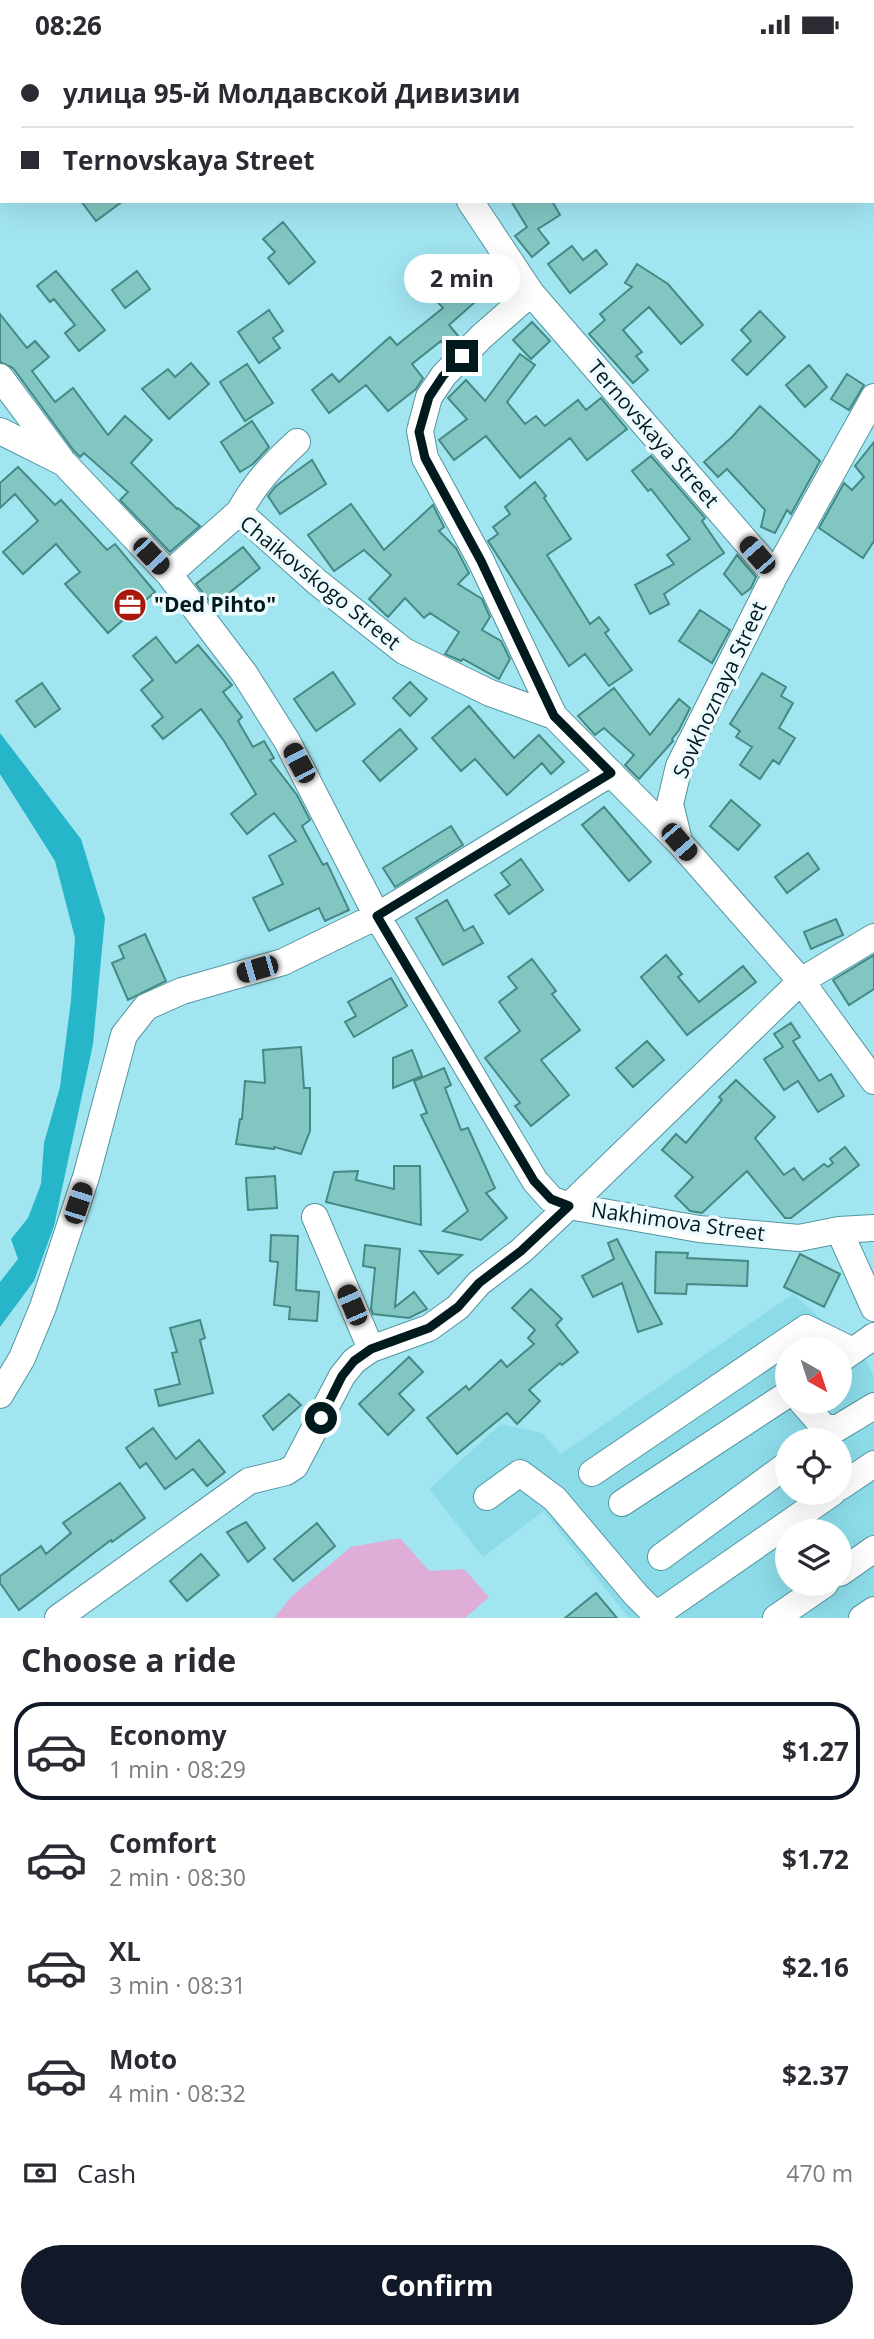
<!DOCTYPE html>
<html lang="en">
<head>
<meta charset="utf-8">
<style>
  body { margin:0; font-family:"Open Sans",sans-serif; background:#f2f2f3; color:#2b2b33; height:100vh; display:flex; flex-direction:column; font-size:26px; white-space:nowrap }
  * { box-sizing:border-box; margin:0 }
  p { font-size:23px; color:#7c7c81 }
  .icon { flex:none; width:38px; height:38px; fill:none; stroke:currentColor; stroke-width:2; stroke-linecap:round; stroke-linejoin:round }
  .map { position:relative; height:1569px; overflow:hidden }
  .side { display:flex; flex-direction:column; background:#fff; flex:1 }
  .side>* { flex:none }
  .banner { position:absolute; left:0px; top:0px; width:875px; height:154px; box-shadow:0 7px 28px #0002; display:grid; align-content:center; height:154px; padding:0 21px; background:#fff }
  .needle { width:46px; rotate:141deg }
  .tools { position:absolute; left:775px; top:1288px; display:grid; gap:14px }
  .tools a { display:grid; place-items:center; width:77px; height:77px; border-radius:50%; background:#fff; box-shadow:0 7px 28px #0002; font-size:35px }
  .end { position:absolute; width:32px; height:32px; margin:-16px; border:9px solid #001a1e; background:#fff; box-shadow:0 0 0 4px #fff }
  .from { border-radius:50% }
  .bubble { position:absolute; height:49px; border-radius:24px; background:#fff; box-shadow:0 7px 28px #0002; font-size:23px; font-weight:700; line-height:49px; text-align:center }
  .car { position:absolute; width:21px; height:42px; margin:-21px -10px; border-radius:9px; box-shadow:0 0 5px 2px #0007; background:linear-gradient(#222 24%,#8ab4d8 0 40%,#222 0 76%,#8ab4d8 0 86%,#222 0) }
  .banner b { display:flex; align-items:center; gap:24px; height:66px; font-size:26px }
  .banner b+b { border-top:2px solid #e1e1e2 }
  .banner i { width:18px; height:18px; background:#2b2b33 }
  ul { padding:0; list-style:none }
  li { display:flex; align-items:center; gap:21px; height:98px; margin:0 14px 10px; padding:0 7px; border:4px solid transparent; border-radius:28px }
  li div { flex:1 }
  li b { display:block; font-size:26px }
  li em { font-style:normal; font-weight:700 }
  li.selected { border-color:#111827 }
  li>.icon { width:63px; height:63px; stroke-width:1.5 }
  h2 { padding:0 21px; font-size:32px; line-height:84px }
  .pay { display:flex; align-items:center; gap:18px; height:77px; padding:0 21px; font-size:26px }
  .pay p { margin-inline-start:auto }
  .button { display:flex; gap:14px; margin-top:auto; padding:14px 21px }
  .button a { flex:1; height:80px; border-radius:42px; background:#111827; color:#fff; font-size:28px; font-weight:700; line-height:80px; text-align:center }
  .status { display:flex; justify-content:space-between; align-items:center; height:49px; padding:0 35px; background:#fff; direction:ltr }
  .status svg { height:19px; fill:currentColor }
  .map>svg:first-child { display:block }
</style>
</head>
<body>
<div class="status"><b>08:26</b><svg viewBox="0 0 49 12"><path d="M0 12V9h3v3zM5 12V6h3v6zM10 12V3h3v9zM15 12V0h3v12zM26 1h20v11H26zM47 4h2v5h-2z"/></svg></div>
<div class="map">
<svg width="874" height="1569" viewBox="0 0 874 1569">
  <rect width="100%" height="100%" fill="#a1e5f1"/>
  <!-- built -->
  <path fill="#8cdbe9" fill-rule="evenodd" d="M 793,1245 L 865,1308 L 874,1328 L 874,1569 L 629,1569 L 543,1462 L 483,1508 L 429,1440 L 501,1375 L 542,1384 L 561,1405 ZM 788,1300 L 840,1300 L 840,1353 L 788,1353 ZM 788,1391 L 840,1391 L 840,1444 L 788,1444 ZM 788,1482 L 840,1482 L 840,1535 L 788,1535 Z"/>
  <!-- green -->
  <path fill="#deaed8" d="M 400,1489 L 429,1522 L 464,1520 L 489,1548 L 465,1569 L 274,1569 L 293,1546 L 351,1498 Z"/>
  <!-- water -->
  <path fill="#26b5c9" d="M 0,684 L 81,790 L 105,869 L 93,995 L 54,1177 L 34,1232 L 0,1278 L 0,1233 L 18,1210 L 11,1190 L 28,1169 L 41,1135 L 44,1094 L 60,1038 L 71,951 L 75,889 L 55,812 L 0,725 Z"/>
  <!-- building -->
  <path fill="#81c6c1" stroke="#458985" stroke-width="2" d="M 81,152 L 123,152 L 96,172 Z
    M 511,152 L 552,152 L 560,166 L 538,180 L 549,194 L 532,208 L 515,187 L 527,178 Z
    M 283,173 L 315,213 L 289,235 L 268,209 L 275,203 L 263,190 Z
    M 572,197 L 583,211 L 596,201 L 607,215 L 570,244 L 548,215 Z
    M 430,215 L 447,235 L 462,222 L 483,246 L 449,276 L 459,288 L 447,300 L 441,292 L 412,315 L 423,329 L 416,340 L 388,362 L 366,336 L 329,364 L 312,341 L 332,325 L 339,333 L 390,288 L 397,296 L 443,259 L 415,228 Z
    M 637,215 L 668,235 L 703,276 L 681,295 L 649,258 L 623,281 L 642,303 L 636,307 L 648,321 L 633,334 L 589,285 L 605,271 L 600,265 L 632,238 L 625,234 Z
    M 56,222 L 105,281 L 79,302 L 65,284 L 75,276 L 54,250 L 50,253 L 37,237 Z
    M 137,222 L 150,240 L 125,259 L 112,241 Z
    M 498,223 L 510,241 L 499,251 L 485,235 Z
    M 269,261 L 283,282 L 273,289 L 280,299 L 259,314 L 238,283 Z
    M 760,262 L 785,288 L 747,326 L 732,311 L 751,292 L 741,281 Z
    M 0,265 L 27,299 L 35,292 L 49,308 L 32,322 L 55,353 L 73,339 L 108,386 L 125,367 L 152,391 L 131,414 L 177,460 L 178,459 L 200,477 L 170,503 L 120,451 L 128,443 L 84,404 L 80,408 L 74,402 L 13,319 L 0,313 Z
    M 532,273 L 550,292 L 531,310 L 513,291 Z
    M 520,305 L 535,316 L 507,353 L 525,375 L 536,367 L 545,377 L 578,351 L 586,361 L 601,349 L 627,380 L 587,411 L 570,389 L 520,429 L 486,387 L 454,411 L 439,391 L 467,370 L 448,349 L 466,331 L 485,352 Z
    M 191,314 L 209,335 L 169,370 L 142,340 L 168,320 L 175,328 Z
    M 247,315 L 273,354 L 245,372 L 220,333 Z
    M 809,316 L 827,338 L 805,358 L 786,336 Z
    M 847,325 L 864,336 L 849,361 L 831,350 Z
    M 760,357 L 820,412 L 791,465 L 787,461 L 775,484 L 761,478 L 765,461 L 727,420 L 718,428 L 704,413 L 732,388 Z
    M 252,372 L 269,398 L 253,415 L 240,423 L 221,393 Z
    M 874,393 L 874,492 L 863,509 L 819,479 L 844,434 L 852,441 L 864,428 L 855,417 Z
    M 651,407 L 705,469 L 702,472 L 724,504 L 664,545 L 669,555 L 650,565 L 635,536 L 674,515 L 667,506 L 690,490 L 651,440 L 648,442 L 632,422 Z
    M 312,411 L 326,435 L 280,465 L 268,447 L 276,437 Z
    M 18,418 L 55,456 L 61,451 L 107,501 L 115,495 L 155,543 L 108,584 L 65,535 L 80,523 L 56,495 L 23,525 L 3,503 L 38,472 L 15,445 L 0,459 L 0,434 Z
    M 535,433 L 546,447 L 544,449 L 571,490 L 547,506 L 590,575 L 599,568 L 609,581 L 605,584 L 632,621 L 609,637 L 585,605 L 569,617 L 488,492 L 498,485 L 493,478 L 510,465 L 505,458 Z
    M 351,455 L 384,501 L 433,456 L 444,478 L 439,482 L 456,499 L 469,524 L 458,535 L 482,550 L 490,568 L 482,581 L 501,592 L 510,610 L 499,630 L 463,610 L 461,612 L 445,605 L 459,583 L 430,564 L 424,569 L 405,549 L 388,568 L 369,550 L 391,526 L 364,501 L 334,522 L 308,486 Z
    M 243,498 L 260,519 L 213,557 L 196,535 Z
    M 737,506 L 756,528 L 751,539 L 742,546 L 724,525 Z
    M 700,561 L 730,581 L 712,614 L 679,592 Z
    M 156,588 L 176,614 L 198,596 L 232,636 L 223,643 L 242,668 L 238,672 L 253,698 L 264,692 L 274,709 L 270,711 L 297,746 L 310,771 L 302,777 L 323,816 L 327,814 L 349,861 L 325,872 L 319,859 L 269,882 L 253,849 L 283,835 L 269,807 L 296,792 L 274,764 L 247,785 L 231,765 L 256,745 L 224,692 L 201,660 L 163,690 L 152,677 L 163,668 L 141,641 L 153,631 L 133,607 Z
    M 333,623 L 355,655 L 316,682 L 294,650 Z
    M 762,624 L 786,638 L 781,647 L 793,654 L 779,679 L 795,689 L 779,715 L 773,711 L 760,730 L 740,716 L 752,698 L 736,688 L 740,682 L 730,675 Z
    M 410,633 L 427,650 L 410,667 L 393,649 Z
    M 42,634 L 60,660 L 35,678 L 16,652 Z
    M 614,639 L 650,686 L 679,650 L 690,659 L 679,681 L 672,690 L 673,692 L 639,730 L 625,716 L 634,706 L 604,679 L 595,686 L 578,667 Z
    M 469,657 L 514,709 L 539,686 L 564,713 L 551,725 L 542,714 L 507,746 L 475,710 L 461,722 L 432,689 Z
    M 400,680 L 417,700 L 380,732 L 363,712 Z
    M 731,751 L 760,776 L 738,801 L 710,777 Z
    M 604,758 L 651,813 L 629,832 L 582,776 Z
    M 451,777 L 463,796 L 395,838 L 383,819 Z
    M 808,804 L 819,820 L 787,844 L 775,828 Z
    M 521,810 L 543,841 L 509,865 L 495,846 L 510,836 L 501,824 Z
    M 447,851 L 464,882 L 473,877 L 483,894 L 443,916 L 416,869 Z
    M 836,870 L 843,886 L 811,900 L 804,883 Z
    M 145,885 L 166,932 L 128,951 L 112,914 L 124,909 L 119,897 Z
    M 666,906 L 682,925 L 678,928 L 699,953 L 743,917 L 756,933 L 687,986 L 641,928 Z
    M 874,906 L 874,940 L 849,956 L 833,931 Z
    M 532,910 L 556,942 L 552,945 L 580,981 L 541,1011 L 569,1046 L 531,1077 L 515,1057 L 520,1054 L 485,1009 L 520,982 L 499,953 L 517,939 L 508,928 Z
    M 391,929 L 407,957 L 354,988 L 345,973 L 356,967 L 348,953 Z
    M 791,974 L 800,988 L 793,992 L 819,1032 L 831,1025 L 844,1047 L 818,1063 L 798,1032 L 784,1041 L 764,1010 L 783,998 L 774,985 Z
    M 647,992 L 664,1011 L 633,1038 L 616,1019 Z
    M 301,998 L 304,1039 L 310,1039 L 310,1082 L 301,1105 L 274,1098 L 274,1100 L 236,1095 L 240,1070 L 242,1070 L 245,1032 L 265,1034 L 263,1001 Z
    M 412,1001 L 422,1027 L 393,1039 L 393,1009 Z
    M 444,1019 L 451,1036 L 445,1039 L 461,1081 L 468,1079 L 495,1139 L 486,1144 L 507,1169 L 481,1191 L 443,1182 L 468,1162 L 421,1066 L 427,1064 L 414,1032 Z
    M 736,1031 L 775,1068 L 755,1089 L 784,1126 L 794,1119 L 803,1131 L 824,1115 L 828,1118 L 833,1114 L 830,1110 L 845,1098 L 859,1116 L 791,1169 L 785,1169 L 747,1122 L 702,1164 L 690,1162 L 675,1147 L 693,1128 L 662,1101 L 676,1085 L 686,1094 L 722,1051 L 719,1048 Z
    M 394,1117 L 420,1117 L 421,1176 L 326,1153 L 334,1123 L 358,1122 L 356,1131 L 394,1140 Z
    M 275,1127 L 277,1159 L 248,1161 L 246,1129 Z
    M 271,1186 L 298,1187 L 296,1241 L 319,1243 L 317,1272 L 289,1270 L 290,1258 L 274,1256 L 278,1213 L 270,1212 Z
    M 617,1190 L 624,1204 L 662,1275 L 638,1283 L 622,1234 L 593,1248 L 582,1227 L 614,1210 L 608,1194 Z
    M 365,1196 L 400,1200 L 395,1258 L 414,1243 L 427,1260 L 409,1269 L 373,1265 L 371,1260 L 375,1219 L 363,1217 Z
    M 420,1202 L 462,1206 L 438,1225 Z
    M 656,1203 L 688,1204 L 687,1209 L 748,1212 L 747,1237 L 687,1235 L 686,1245 L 655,1244 Z
    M 800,1205 L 840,1225 L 824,1258 L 784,1238 Z
    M 531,1240 L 562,1270 L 556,1276 L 578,1303 L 562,1316 L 560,1314 L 529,1341 L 540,1352 L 517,1375 L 507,1364 L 457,1405 L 427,1369 L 466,1337 L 469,1341 L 501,1311 L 507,1318 L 534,1295 L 528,1289 L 535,1281 L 512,1259 Z
    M 200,1271 L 205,1289 L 200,1291 L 213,1344 L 159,1357 L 155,1341 L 180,1335 L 172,1304 L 177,1303 L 170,1279 Z
    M 409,1308 L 423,1323 L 399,1345 L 414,1361 L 388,1386 L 359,1355 Z
    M 289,1345 L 301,1356 L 273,1381 L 263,1367 Z
    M 153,1379 L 176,1410 L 199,1391 L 225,1423 L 207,1437 L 193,1420 L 165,1440 L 146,1414 L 140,1419 L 126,1399 Z
    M 120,1434 L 145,1469 L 112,1493 L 111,1491 L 19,1561 L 0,1534 L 0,1527 L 41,1497 L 46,1505 L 71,1484 L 63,1474 Z
    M 246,1473 L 265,1499 L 248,1513 L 227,1483 Z
    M 317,1474 L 335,1497 L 293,1532 L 274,1510 Z
    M 201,1505 L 219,1526 L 187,1552 L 170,1532 Z
    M 596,1544 L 617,1569 L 565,1569 Z"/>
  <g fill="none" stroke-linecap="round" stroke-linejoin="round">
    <defs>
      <path id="minor" d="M 360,0 L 362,2
        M 621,0 L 622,2
        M 0,136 L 2,134
        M 470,152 L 531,244 L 775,526
        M 531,244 L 481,288 L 444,326 L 429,348 L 420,382 L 425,409 L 481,512 L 554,667
        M 0,328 L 61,410
        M 0,382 L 64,414 L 169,525 L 244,624 L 287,692 L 377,867 L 535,1132 L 551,1150 L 569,1157 L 699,1180 L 799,1189 L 839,1181 L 874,1179
        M 239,463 C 256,433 272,416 297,393
        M 169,525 L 239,463 L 317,533 L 404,602 L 490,644 L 554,667 L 679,793 L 801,932 L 874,1032
        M 679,792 L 670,755 L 679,717 L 775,526 L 874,348
        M 315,1168 L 371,1300
        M 839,1181 L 874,1259
        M 840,1311 L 874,1287
        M 0,1346 L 22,1309 L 43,1258 L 86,1128 L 124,986 L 146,958 L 182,942 L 283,913 L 377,867 L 611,724
        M 802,1353 L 823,1377 L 836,1380 L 874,1357
        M 592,1424 L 806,1279 L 853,1302
        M 840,1438 L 874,1415
        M 487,1448 L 520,1424 L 555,1450 L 636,1546 L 659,1569
        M 622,1454 L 788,1345
        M 661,1508 L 788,1415
        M 840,1524 L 874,1500
        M 656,1566 L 832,1444
        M 58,1569 L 249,1432 L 286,1423 L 295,1417 L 342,1327 L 354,1312 L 371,1300 L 429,1279 L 458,1258 L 479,1234 L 521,1202 L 569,1157 L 801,932 L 874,888
        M 776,1569 L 825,1535
        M 862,1569 L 874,1561"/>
    </defs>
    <!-- minor casing -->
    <use href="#minor" stroke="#5395a0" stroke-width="28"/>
    <!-- minor -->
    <use href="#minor" stroke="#fff" stroke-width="26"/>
  </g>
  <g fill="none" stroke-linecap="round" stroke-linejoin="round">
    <!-- route -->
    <path stroke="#001a1e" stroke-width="9" d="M 321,1369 L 342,1327 L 354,1312 L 371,1300 L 429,1279 L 458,1258 L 479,1234 L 521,1202 L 569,1157 L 551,1150 L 534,1132 L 377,867 L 611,724 L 554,667 L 481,512 L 425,409 L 419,383 L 429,348 L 443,327 L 462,307"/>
  </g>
  <!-- icons -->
  <defs>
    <symbol id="office-disc" viewBox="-11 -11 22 22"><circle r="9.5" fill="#a8170a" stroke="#eefbfe"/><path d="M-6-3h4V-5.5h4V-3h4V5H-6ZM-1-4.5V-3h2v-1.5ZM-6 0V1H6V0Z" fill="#fff"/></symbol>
  </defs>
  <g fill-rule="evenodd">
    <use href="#office-disc" x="111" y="537" width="38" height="38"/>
  </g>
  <g text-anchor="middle" stroke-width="7" stroke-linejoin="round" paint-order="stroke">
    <!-- street labels -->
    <g font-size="21" fill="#001a1e" stroke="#eefbfe">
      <text transform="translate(653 385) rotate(49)" y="7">Ternovskaya Street</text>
      <text transform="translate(320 534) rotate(39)" y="7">Chaikovskogo Street</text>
      <text transform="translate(720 641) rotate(-65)" y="7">Sovkhoznaya Street</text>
      <text transform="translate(678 1173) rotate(8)" y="7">Nakhimova Street</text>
    </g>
    <!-- poi labels -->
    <g font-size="21" font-weight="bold" fill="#001a1e" stroke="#eefbfe" text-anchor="start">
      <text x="154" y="563">"Ded Pihto"</text>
    </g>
  </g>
</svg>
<div class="tools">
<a><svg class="needle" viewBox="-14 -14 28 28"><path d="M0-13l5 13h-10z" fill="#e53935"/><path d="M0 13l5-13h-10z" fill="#7c7c81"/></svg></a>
<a><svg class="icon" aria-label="locate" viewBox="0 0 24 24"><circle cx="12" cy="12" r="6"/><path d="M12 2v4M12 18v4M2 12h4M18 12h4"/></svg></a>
<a><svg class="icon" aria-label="layers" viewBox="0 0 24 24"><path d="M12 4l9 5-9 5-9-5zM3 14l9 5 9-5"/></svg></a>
</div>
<i class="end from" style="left:321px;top:1369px"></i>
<i class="end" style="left:462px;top:307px"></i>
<div class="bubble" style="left:404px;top:205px;width:116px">2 min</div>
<i class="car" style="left:757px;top:506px;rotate:319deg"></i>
<i class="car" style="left:151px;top:507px;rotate:137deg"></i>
<i class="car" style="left:299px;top:714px;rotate:332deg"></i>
<i class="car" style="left:679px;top:793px;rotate:139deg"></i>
<i class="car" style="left:257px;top:920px;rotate:254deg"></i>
<i class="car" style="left:78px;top:1154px;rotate:18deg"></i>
<i class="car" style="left:352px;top:1256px;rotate:337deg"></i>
<div class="banner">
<b><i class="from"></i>улица 95-й Молдавской Дивизии</b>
<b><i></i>Ternovskaya Street</b>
</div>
</div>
<section class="side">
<h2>Choose a ride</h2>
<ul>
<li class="selected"><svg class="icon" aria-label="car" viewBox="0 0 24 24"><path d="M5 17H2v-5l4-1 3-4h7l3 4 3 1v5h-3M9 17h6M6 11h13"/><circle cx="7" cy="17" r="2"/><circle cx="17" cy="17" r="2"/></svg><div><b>Economy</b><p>1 min · 08:29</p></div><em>$1.27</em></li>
<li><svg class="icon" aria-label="car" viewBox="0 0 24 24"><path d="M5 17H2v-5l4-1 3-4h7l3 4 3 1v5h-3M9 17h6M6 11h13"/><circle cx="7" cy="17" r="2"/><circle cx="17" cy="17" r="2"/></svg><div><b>Comfort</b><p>2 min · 08:30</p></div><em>$1.72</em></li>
<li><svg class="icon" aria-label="car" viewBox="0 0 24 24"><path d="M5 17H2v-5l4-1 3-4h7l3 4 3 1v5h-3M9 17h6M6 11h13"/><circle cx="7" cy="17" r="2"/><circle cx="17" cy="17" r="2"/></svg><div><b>XL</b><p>3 min · 08:31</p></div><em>$2.16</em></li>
<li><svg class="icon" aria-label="car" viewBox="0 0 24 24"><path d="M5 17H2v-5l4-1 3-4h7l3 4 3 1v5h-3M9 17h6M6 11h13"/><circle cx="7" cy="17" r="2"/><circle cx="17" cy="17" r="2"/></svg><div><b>Moto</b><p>4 min · 08:32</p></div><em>$2.37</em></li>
</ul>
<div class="pay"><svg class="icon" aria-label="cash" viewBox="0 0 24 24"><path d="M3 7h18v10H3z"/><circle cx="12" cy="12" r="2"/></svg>Cash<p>470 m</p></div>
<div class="button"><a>Confirm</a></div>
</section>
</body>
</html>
